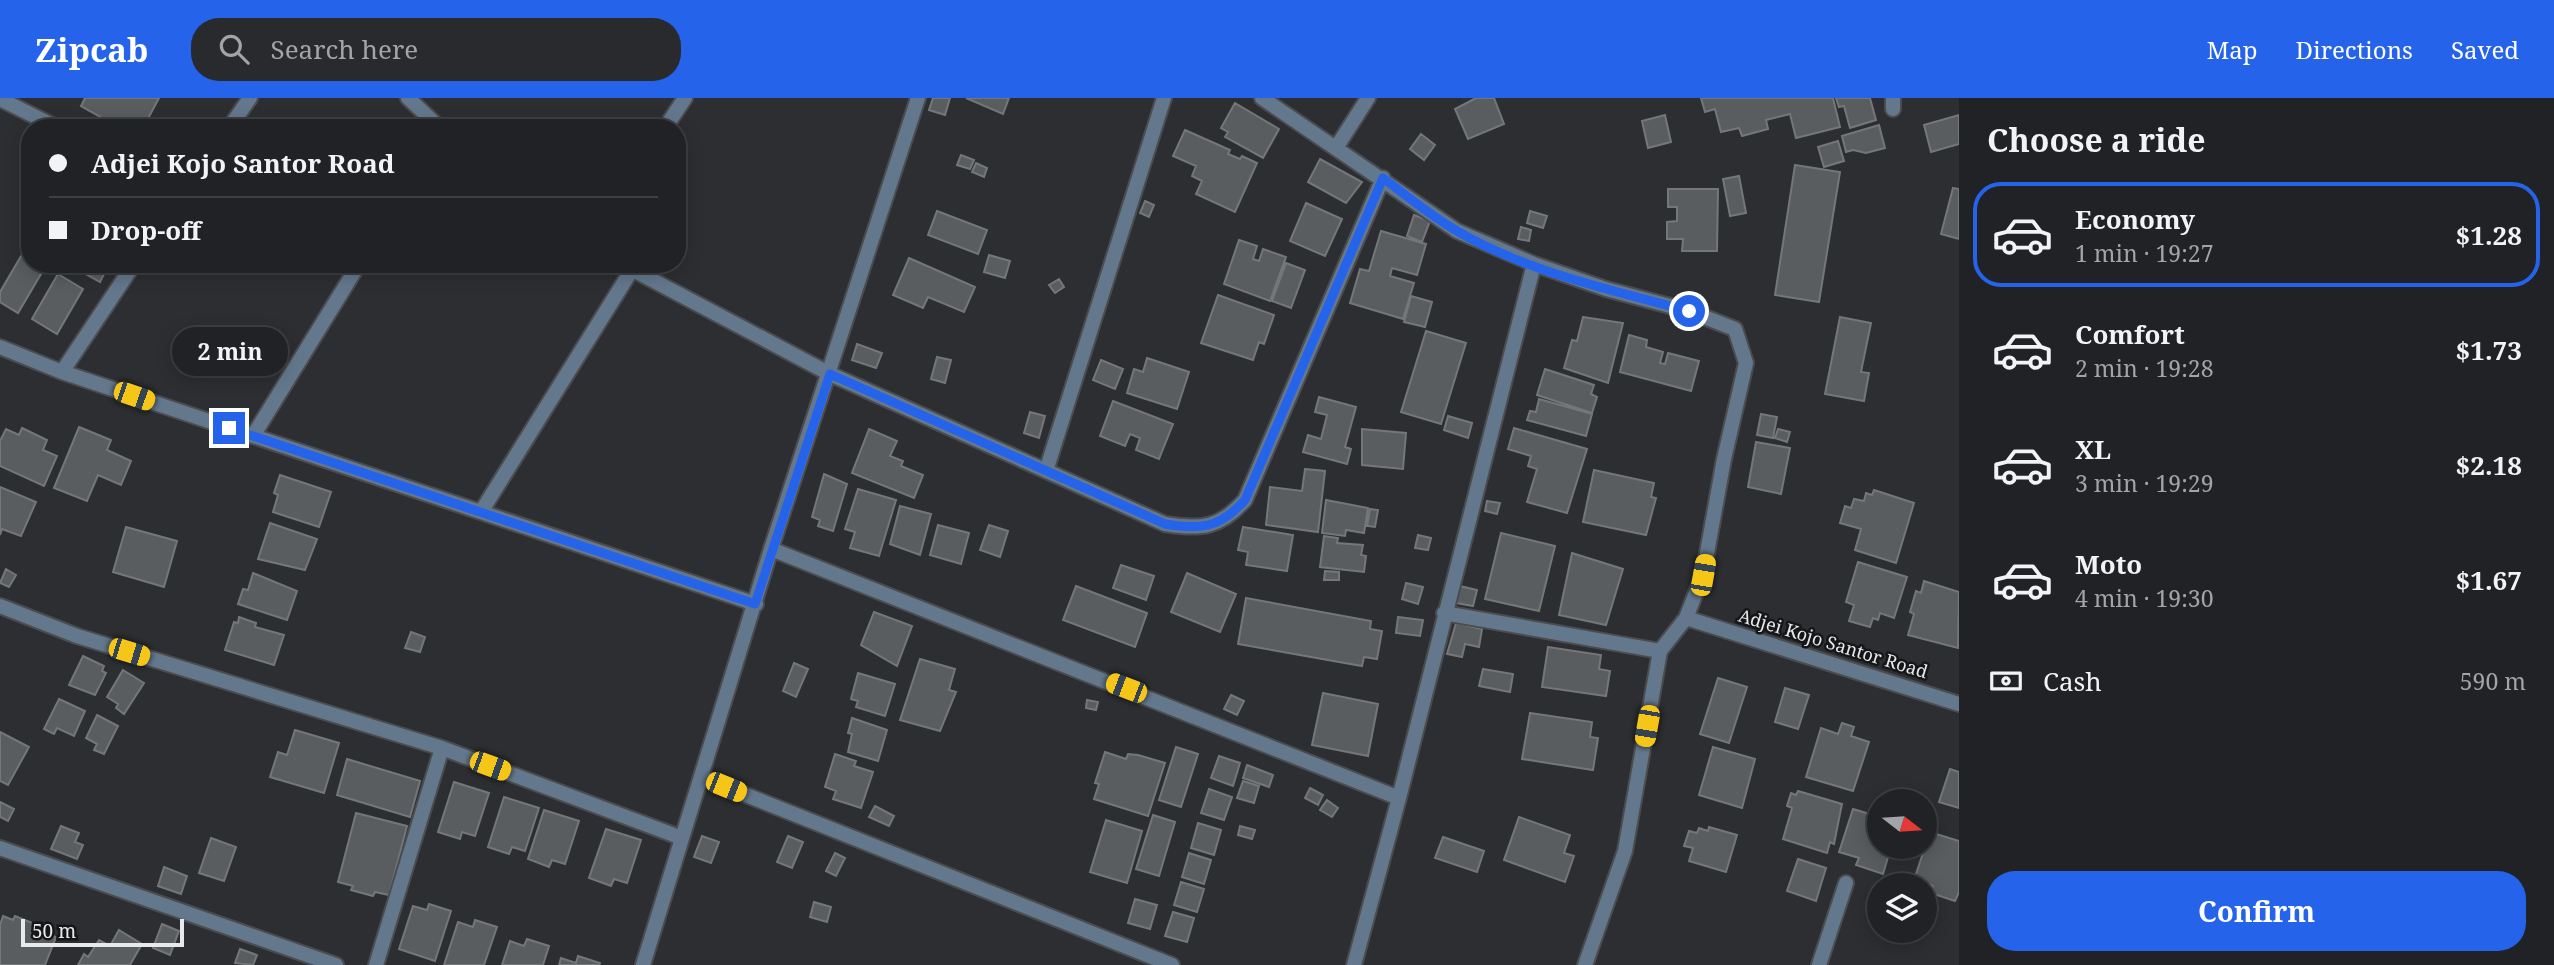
<!DOCTYPE html>
<html lang="en">
<head>
<meta charset="utf-8">
<style>
  body { margin:0; font-family:"Noto Serif",serif; background:#292a2d; color:#f1f3f6; height:100vh; display:flex; flex-direction:column; font-size:26px; white-space:nowrap }
  * { box-sizing:border-box; margin:0 }
  p { font-size:23px; color:#a2a4a7 }
  .icon { flex:none; width:38px; height:38px; fill:none; stroke:currentColor; stroke-width:2; stroke-linecap:round; stroke-linejoin:round }
  .map { position:relative; flex:1; overflow:hidden }
  .side { display:flex; flex-direction:column; background:#212225; width:595px }
  .side>* { flex:none }
  .guide { position:absolute; left:21px; top:21px; width:665px; height:154px; border-radius:28px; box-shadow:0 4px 18px #0003,0 0 0 2px #3e3f42; display:grid; align-content:center; height:154px; padding:0 28px; background:#212225 }
  .needle { width:46px; rotate:107deg }
  .buttons { position:absolute; left:1867px; top:691px; display:grid; gap:14px }
  .buttons a { display:grid; place-items:center; width:70px; height:70px; border-radius:50%; background:#212225; box-shadow:0 4px 18px #0003,0 0 0 2px #3e3f42; font-size:35px }
  .scale { position:absolute; left:21px; bottom:18px; width:163px; box-sizing:border-box; padding-left:7px; border:4px solid #e8e9eb; border-top:0; font-size:19px; line-height:24px; white-space:nowrap; color:#e8e9eb; -webkit-text-stroke:5px #151617; paint-order:stroke }
  .end { position:absolute; width:32px; height:32px; margin:-16px; border:9px solid #2563eb; background:#fff; box-shadow:0 0 0 4px #fff }
  .from { border-radius:50% }
  .bubble { position:absolute; height:49px; border-radius:24px; background:#212225; box-shadow:0 4px 18px #0003,0 0 0 2px #3e3f42; font-size:23px; font-weight:700; line-height:49px; text-align:center }
  .car { position:absolute; width:21px; height:42px; margin:-21px -10px; border-radius:9px; box-shadow:0 0 5px 2px #0007; background:linear-gradient(#f5c518 24%,#345 0 40%,#f5c518 0 76%,#345 0 86%,#f5c518 0) }
  .guide b { display:flex; align-items:center; gap:24px; height:66px; font-size:26px }
  .guide b+b { border-top:2px solid #3e3f42 }
  .guide i { width:18px; height:18px; background:#f1f3f6 }
  ul { padding:0; list-style:none }
  li { display:flex; align-items:center; gap:21px; height:105px; margin:0 14px 10px; padding:0 14px; border:4px solid transparent; border-radius:28px }
  li div { flex:1 }
  li b { display:block; font-size:26px }
  li em { font-style:normal; font-weight:700 }
  li.current { border-color:#2563eb }
  li>.icon { width:63px; height:63px; stroke-width:1.5 }
  h2 { padding:0 28px; font-size:32px; line-height:84px }
  .pay { display:flex; align-items:center; gap:18px; height:77px; padding:0 28px; font-size:26px }
  .pay p { margin-inline-start:auto }
  .primary-button { display:flex; gap:14px; margin-top:auto; padding:14px 28px }
  .primary-button a { flex:1; height:80px; border-radius:28px; background:#2563eb; color:#fff; font-size:28px; font-weight:700; line-height:80px; text-align:center }
  header { display:flex; align-items:center; gap:42px; box-sizing:border-box; height:98px; padding:0 35px; background:#2563eb; color:#fff }
  header strong { font-size:33px }
  nav { display:flex; gap:38px; margin-inline-start:auto; font-size:24px }
  .search { width:490px; height:63px; background:#292a2d; display:flex; align-items:center; gap:18px; box-sizing:border-box; padding:0 24px; border-radius:28px; color:#a2a4a7; font-size:26px }
  main { display:flex; flex:1; min-height:0 }
  .map>svg:first-child { display:block }
</style>
</head>
<body>
<header>
<strong>Zipcab</strong>
<div class="search"><svg class="icon" aria-label="search" viewBox="0 0 24 24"><circle cx="10" cy="10" r="6"/><path d="M15 15l6 6"/></svg>Search here</div>
<nav><a>Map</a><a>Directions</a><a>Saved</a></nav>
</header>
<main>
<div class="map">
<svg width="1959" height="867" viewBox="0 0 1959 867">
  <rect width="100%" height="100%" fill="#2c2e31"/>
  <!-- building -->
  <path fill="#5a5d5f" stroke="#747779" stroke-width="2" d="M 85,0 L 159,0 L 143,30 L 120,30 L 81,8 Z
    M 933,0 L 950,0 L 945,17 L 929,12 Z
    M 966,0 L 1009,0 L 1003,16 Z
    M 1476,0 L 1494,0 L 1504,26 L 1468,41 L 1455,11 Z
    M 1701,0 L 1833,0 L 1840,29 L 1796,40 L 1790,16 L 1766,22 L 1768,31 L 1742,38 L 1739,30 L 1721,34 L 1715,11 L 1705,14 Z
    M 1836,0 L 1870,0 L 1876,22 L 1850,30 L 1844,8 L 1839,9 Z
    M 1235,5 L 1279,31 L 1263,60 L 1225,39 L 1228,34 L 1221,30 Z
    M 1665,17 L 1671,44 L 1648,50 L 1642,23 Z
    M 1959,17 L 1959,46 L 1931,54 L 1924,27 Z
    M 1879,27 L 1885,50 L 1866,55 L 1853,52 L 1846,54 L 1842,38 Z
    M 1185,32 L 1230,52 L 1228,56 L 1240,61 L 1242,58 L 1257,65 L 1235,114 L 1196,96 L 1202,83 L 1192,78 L 1196,68 L 1173,58 Z
    M 1421,36 L 1435,47 L 1424,62 L 1410,51 Z
    M 1838,43 L 1844,63 L 1824,69 L 1818,49 Z
    M 961,57 L 974,62 L 970,71 L 957,67 Z
    M 1320,61 L 1362,84 L 1346,105 L 1308,84 Z
    M 976,65 L 987,70 L 984,79 L 972,74 Z
    M 1795,67 L 1840,74 L 1819,204 L 1775,197 Z
    M 1739,78 L 1746,115 L 1730,118 L 1723,81 Z
    M 1953,90 L 1959,91 L 1959,141 L 1941,136 Z
    M 1668,91 L 1718,91 L 1717,153 L 1682,153 L 1683,141 L 1667,141 L 1667,124 L 1677,123 L 1677,109 L 1668,109 Z
    M 1145,103 L 1154,107 L 1149,119 L 1140,115 Z
    M 1306,105 L 1342,121 L 1325,158 L 1290,143 Z
    M 937,113 L 987,132 L 978,156 L 928,137 Z
    M 1530,113 L 1547,118 L 1543,130 L 1527,125 Z
    M 1414,117 L 1430,123 L 1422,144 L 1407,138 Z
    M 1521,129 L 1531,132 L 1529,143 L 1518,141 Z
    M 1381,133 L 1426,146 L 1417,177 L 1392,170 L 1390,178 L 1414,185 L 1403,221 L 1350,205 L 1360,171 L 1369,173 Z
    M 1239,142 L 1257,148 L 1253,161 L 1259,163 L 1263,151 L 1286,159 L 1270,203 L 1224,186 Z
    M 989,157 L 1010,163 L 1005,180 L 984,174 Z
    M 21,158 L 30,163 L 30,166 L 44,171 L 18,215 L 0,204 L 0,194 Z
    M 909,160 L 975,189 L 964,214 L 928,199 L 923,210 L 893,197 Z
    M 1286,165 L 1305,172 L 1291,210 L 1272,203 Z
    M 68,166 L 104,166 L 108,168 L 100,184 Z
    M 58,176 L 83,191 L 57,236 L 32,221 Z
    M 1059,181 L 1064,189 L 1055,195 L 1049,187 Z
    M 1218,197 L 1274,217 L 1264,246 L 1259,244 L 1253,262 L 1201,245 Z
    M 1411,198 L 1432,204 L 1425,229 L 1404,224 Z
    M 1583,219 L 1623,225 L 1608,285 L 1564,270 L 1572,242 L 1577,243 Z
    M 1840,219 L 1871,225 L 1861,274 L 1869,275 L 1864,303 L 1825,296 Z
    M 1426,233 L 1466,245 L 1441,326 L 1401,314 Z
    M 1629,237 L 1647,242 L 1646,249 L 1663,254 L 1660,265 L 1665,266 L 1668,255 L 1699,263 L 1691,293 L 1620,274 Z
    M 857,246 L 882,255 L 876,270 L 852,262 Z
    M 937,259 L 951,262 L 945,285 L 931,281 Z
    M 1147,260 L 1189,274 L 1177,311 L 1127,295 L 1134,271 L 1143,274 Z
    M 1101,262 L 1123,271 L 1115,291 L 1093,282 Z
    M 1545,271 L 1594,287 L 1591,296 L 1597,299 L 1592,315 L 1537,297 Z
    M 1319,299 L 1356,309 L 1345,349 L 1351,351 L 1347,366 L 1303,354 L 1308,337 L 1321,341 L 1327,317 L 1315,314 Z
    M 1539,301 L 1592,316 L 1586,338 L 1527,322 L 1530,313 L 1536,314 Z
    M 1113,303 L 1173,326 L 1159,361 L 1136,352 L 1140,340 L 1130,336 L 1125,348 L 1100,338 Z
    M 1030,314 L 1045,318 L 1039,340 L 1024,335 Z
    M 1761,316 L 1777,319 L 1773,340 L 1757,337 Z
    M 1448,318 L 1472,325 L 1468,340 L 1444,332 Z
    M 79,329 L 111,342 L 107,352 L 131,363 L 121,387 L 98,377 L 87,403 L 54,390 Z
    M 22,330 L 47,342 L 43,352 L 57,358 L 44,388 L 0,368 L 0,343 L 6,331 L 19,337 Z
    M 1514,330 L 1587,351 L 1567,415 L 1527,404 L 1537,371 L 1528,368 L 1531,358 L 1508,351 Z
    M 869,331 L 897,343 L 890,358 L 903,363 L 901,368 L 923,377 L 914,400 L 852,375 Z
    M 1362,331 L 1406,335 L 1403,371 L 1362,367 Z
    M 1778,331 L 1790,334 L 1787,344 L 1775,340 Z
    M 1756,344 L 1790,350 L 1781,396 L 1748,389 Z
    M 1305,371 L 1325,373 L 1318,434 L 1266,427 L 1270,389 L 1302,393 Z
    M 1594,372 L 1654,385 L 1651,399 L 1656,400 L 1646,437 L 1583,424 Z
    M 824,376 L 847,386 L 833,433 L 818,428 L 820,422 L 812,419 Z
    M 280,377 L 331,394 L 319,429 L 273,414 L 278,397 L 274,395 Z
    M 0,389 L 36,404 L 21,438 L 2,431 L 0,437 Z
    M 858,391 L 896,402 L 879,458 L 850,450 L 855,434 L 845,431 Z
    M 1874,392 L 1914,405 L 1896,465 L 1855,452 L 1861,431 L 1840,425 L 1845,408 L 1851,410 L 1854,401 L 1864,403 L 1866,395 L 1872,397 Z
    M 1326,402 L 1368,410 L 1364,435 L 1346,432 L 1345,438 L 1322,435 Z
    M 1487,403 L 1500,405 L 1497,416 L 1485,413 Z
    M 900,408 L 931,416 L 920,457 L 890,446 Z
    M 1370,411 L 1378,412 L 1375,429 L 1367,428 Z
    M 270,425 L 317,441 L 305,472 L 258,461 Z
    M 938,427 L 969,435 L 961,466 L 930,457 Z
    M 989,427 L 1008,433 L 1000,459 L 980,452 Z
    M 126,429 L 177,443 L 164,489 L 113,474 Z
    M 1243,429 L 1293,437 L 1287,473 L 1246,467 L 1248,454 L 1238,452 Z
    M 1501,435 L 1555,448 L 1539,513 L 1485,501 Z
    M 1418,437 L 1431,440 L 1428,452 L 1415,450 Z
    M 1324,438 L 1338,440 L 1337,445 L 1363,447 L 1361,457 L 1366,458 L 1364,474 L 1320,469 Z
    M 1572,455 L 1623,471 L 1606,527 L 1559,517 Z
    M 1858,464 L 1907,479 L 1894,520 L 1880,515 L 1878,522 L 1873,520 L 1870,529 L 1849,523 L 1854,507 L 1846,504 Z
    M 1121,467 L 1154,478 L 1146,502 L 1113,490 Z
    M 6,471 L 16,477 L 9,489 L 0,485 Z
    M 1325,473 L 1339,474 L 1339,482 L 1324,482 Z
    M 253,475 L 297,493 L 287,522 L 238,506 L 243,491 L 248,492 Z
    M 1187,475 L 1236,496 L 1220,534 L 1171,514 Z
    M 1924,483 L 1959,494 L 1958,550 L 1908,537 L 1914,516 L 1910,514 L 1916,493 L 1921,495 Z
    M 1406,485 L 1423,489 L 1418,506 L 1402,501 Z
    M 1076,488 L 1147,515 L 1135,549 L 1063,522 Z
    M 1460,488 L 1477,492 L 1473,508 L 1456,505 Z
    M 1246,500 L 1371,523 L 1370,531 L 1382,533 L 1377,561 L 1364,559 L 1362,568 L 1238,546 Z
    M 874,514 L 912,528 L 897,568 L 861,547 Z
    M 239,519 L 256,525 L 255,529 L 284,537 L 274,567 L 225,552 L 234,524 L 238,525 Z
    M 1398,519 L 1423,522 L 1420,538 L 1396,535 Z
    M 1456,525 L 1482,531 L 1479,549 L 1465,546 L 1462,559 L 1447,556 Z
    M 411,534 L 425,539 L 420,554 L 405,550 Z
    M 1548,549 L 1601,557 L 1599,571 L 1610,573 L 1606,598 L 1542,589 Z
    M 83,558 L 104,568 L 102,573 L 106,575 L 95,597 L 69,587 Z
    M 920,561 L 955,571 L 949,592 L 956,594 L 940,633 L 900,622 Z
    M 794,565 L 808,571 L 796,599 L 783,593 Z
    M 1483,571 L 1513,576 L 1510,594 L 1479,588 Z
    M 123,572 L 144,585 L 124,616 L 116,610 L 118,606 L 107,599 Z
    M 858,575 L 895,586 L 885,618 L 856,609 L 858,603 L 851,601 Z
    M 1718,580 L 1747,589 L 1729,645 L 1700,636 Z
    M 1785,590 L 1809,597 L 1798,631 L 1775,624 Z
    M 1323,595 L 1378,606 L 1368,658 L 1312,647 Z
    M 1231,597 L 1244,603 L 1237,617 L 1224,611 Z
    M 59,601 L 85,613 L 74,638 L 57,630 L 54,636 L 44,631 Z
    M 1087,602 L 1098,604 L 1096,612 L 1086,610 Z
    M 1530,615 L 1592,624 L 1590,639 L 1598,640 L 1593,672 L 1522,661 Z
    M 97,617 L 118,628 L 104,656 L 94,652 L 97,646 L 86,640 Z
    M 852,620 L 887,632 L 878,663 L 848,654 L 852,636 L 848,635 Z
    M 1842,625 L 1854,629 L 1851,638 L 1869,644 L 1853,693 L 1806,679 L 1821,630 L 1838,636 Z
    M 295,632 L 339,645 L 324,695 L 270,679 L 278,654 L 287,657 Z
    M 0,634 L 29,649 L 8,687 L 0,683 Z
    M 1176,649 L 1198,656 L 1181,709 L 1159,702 Z
    M 1713,649 L 1755,661 L 1742,710 L 1699,697 Z
    M 1105,654 L 1126,661 L 1128,656 L 1138,657 L 1165,665 L 1148,718 L 1094,701 L 1099,686 L 1095,685 Z
    M 835,656 L 856,663 L 854,668 L 873,674 L 861,710 L 833,701 L 836,693 L 825,689 Z
    M 1219,658 L 1240,665 L 1233,688 L 1211,680 Z
    M 347,661 L 420,683 L 410,719 L 337,697 Z
    M 1247,667 L 1273,677 L 1269,689 L 1243,680 Z
    M 1950,671 L 1959,674 L 1959,710 L 1939,704 Z
    M 1243,683 L 1259,688 L 1254,705 L 1237,700 Z
    M 454,684 L 489,695 L 475,738 L 462,734 L 460,741 L 438,734 Z
    M 1310,690 L 1323,697 L 1318,707 L 1305,700 Z
    M 1209,691 L 1232,699 L 1224,722 L 1201,715 Z
    M 1798,693 L 1842,706 L 1834,746 L 1830,744 L 1827,755 L 1783,741 L 1792,710 L 1787,708 L 1791,695 L 1796,697 Z
    M 504,699 L 539,710 L 525,753 L 512,749 L 509,756 L 488,749 Z
    M 1327,702 L 1338,710 L 1332,719 L 1320,712 Z
    M 0,704 L 14,711 L 8,723 L 0,719 Z
    M 875,708 L 894,718 L 889,728 L 869,719 Z
    M 1853,711 L 1880,719 L 1880,749 L 1891,749 L 1883,776 L 1856,767 L 1859,760 L 1839,754 Z
    M 544,712 L 579,723 L 565,766 L 552,762 L 549,769 L 528,761 Z
    M 356,715 L 407,728 L 389,797 L 375,794 L 373,798 L 351,792 L 353,788 L 338,784 Z
    M 1153,717 L 1175,724 L 1159,778 L 1136,771 Z
    M 1519,719 L 1570,737 L 1564,755 L 1574,758 L 1565,784 L 1504,762 Z
    M 1106,722 L 1142,733 L 1127,785 L 1090,774 Z
    M 1198,725 L 1221,732 L 1214,757 L 1191,750 Z
    M 61,728 L 79,735 L 75,744 L 83,747 L 77,761 L 51,751 Z
    M 1240,728 L 1255,732 L 1252,741 L 1238,737 Z
    M 1709,729 L 1737,737 L 1726,774 L 1689,763 L 1693,750 L 1684,748 L 1689,733 L 1697,735 L 1699,730 L 1708,733 Z
    M 606,731 L 641,742 L 627,785 L 614,781 L 611,788 L 589,780 Z
    M 1930,734 L 1959,743 L 1959,794 L 1955,803 L 1931,795 L 1933,788 L 1914,782 Z
    M 702,738 L 719,744 L 711,765 L 694,759 Z
    M 788,738 L 803,744 L 792,770 L 777,764 Z
    M 1443,739 L 1484,753 L 1477,774 L 1435,760 Z
    M 211,740 L 236,749 L 224,783 L 199,775 Z
    M 835,755 L 845,760 L 836,778 L 826,773 Z
    M 1189,755 L 1211,762 L 1204,786 L 1182,779 Z
    M 1798,761 L 1826,770 L 1816,803 L 1787,793 Z
    M 164,769 L 187,778 L 181,796 L 158,788 Z
    M 1181,784 L 1204,791 L 1197,814 L 1174,807 Z
    M 1135,801 L 1157,807 L 1150,831 L 1128,825 Z
    M 814,804 L 831,809 L 827,824 L 810,819 Z
    M 429,806 L 451,813 L 435,863 L 399,851 L 413,808 L 427,812 Z
    M 1173,814 L 1194,820 L 1187,844 L 1165,838 Z
    M 3,818 L 13,822 L 15,818 L 45,830 L 43,834 L 56,839 L 45,867 L 0,867 L 0,827 Z
    M 475,822 L 497,829 L 484,867 L 444,867 L 458,824 L 473,829 Z
    M 162,826 L 179,833 L 170,857 L 153,850 Z
    M 119,832 L 142,846 L 130,867 L 78,867 L 84,856 L 88,859 L 99,842 L 110,848 Z
    M 527,841 L 549,848 L 543,867 L 502,867 L 510,843 L 524,848 Z
    M 240,851 L 257,857 L 253,867 L 235,865 Z
    M 578,858 L 600,865 L 599,867 L 559,867 L 561,860 L 576,865 Z"/>
  <g fill="none" stroke-linecap="round" stroke-linejoin="round">
    <defs>
      <path id="minor" d="M 408,0 L 440,30
        M 1262,0 L 1457,133 L 1534,166 L 1606,191 L 1689,213 L 1735,231 L 1746,265 L 1724,361 L 1703,477 L 1686,520 L 1660,553 L 1625,753 L 1585,867
        M 1893,0 L 1893,11
        M 0,1 L 58,30
        M 229,30 L 250,0
        M 665,30 L 685,0
        M 1336,50 L 1368,0
        M 622,166 L 830,276 L 1165,426 C 1201,432 1220,430 1245,402 L 1383,80
        M 0,249 L 62,274 L 134,166
        M 62,274 L 756,506
        M 253,338 L 359,166
        M 1046,373 L 1164,0
        M 481,414 L 631,173
        M 771,451 L 1399,700
        M 0,508 L 77,538 L 442,650 L 682,740
        M 1444,515 L 1660,553
        M 1686,520 L 1959,606
        M 701,679 L 1172,867
        M 0,750 L 336,867
        M 376,867 L 442,650
        M 643,867 L 771,451 L 918,0
        M 1354,867 L 1399,700 L 1534,166
        M 1819,867 L 1846,785"/>
    </defs>
    <!-- minor casing -->
    <use href="#minor" stroke="#4a4c4f" stroke-width="18"/>
    <!-- minor -->
    <use href="#minor" stroke="#64788d" stroke-width="14"/>
  </g>
  <g fill="none" stroke-linecap="round" stroke-linejoin="round">
    <!-- route -->
    <path stroke="#2563eb" stroke-width="9" d="M 229,330 L 755,506 L 830,276 L 1165,426 C 1201,432 1220,430 1245,402 L 1383,80 C 1407,98 1431,118 1457,133 C 1527,174 1612,192 1689,213"/>
  </g>
  <g text-anchor="middle" stroke-width="5" stroke-linejoin="round" paint-order="stroke">
    <!-- street labels -->
    <g font-size="18" fill="#e8e9eb" stroke="#151617">
      <text transform="translate(1833 546) rotate(17)" y="6">Adjei Kojo Santor Road</text>
    </g>
  </g>
</svg>
<div class="buttons">
<a><svg class="needle" viewBox="-14 -14 28 28"><path d="M0-13l5 13h-10z" fill="#e53935"/><path d="M0 13l5-13h-10z" fill="#a2a4a7"/></svg></a>
<a><svg class="icon" aria-label="layers" viewBox="0 0 24 24"><path d="M12 4l9 5-9 5-9-5zM3 14l9 5 9-5"/></svg></a>
</div>
<div class="scale">50 m</div>
<i class="end from" style="left:1689px;top:213px"></i>
<i class="end" style="left:229px;top:330px"></i>
<div class="bubble" style="left:172px;top:229px;width:116px">2 min</div>
<i class="car" style="left:134px;top:298px;rotate:109deg"></i>
<i class="car" style="left:1703px;top:477px;rotate:10deg"></i>
<i class="car" style="left:129px;top:554px;rotate:107deg"></i>
<i class="car" style="left:1126px;top:590px;rotate:291deg"></i>
<i class="car" style="left:1647px;top:628px;rotate:190deg"></i>
<i class="car" style="left:490px;top:668px;rotate:110deg"></i>
<i class="car" style="left:726px;top:689px;rotate:112deg"></i>
<div class="guide">
<b><i class="from"></i>Adjei Kojo Santor Road</b>
<b><i></i>Drop-off</b>
</div>
</div>
<section class="side">
<h2>Choose a ride</h2>
<ul>
<li class="current"><svg class="icon" aria-label="car" viewBox="0 0 24 24"><path d="M5 17H2v-5l4-1 3-4h7l3 4 3 1v5h-3M9 17h6M6 11h13"/><circle cx="7" cy="17" r="2"/><circle cx="17" cy="17" r="2"/></svg><div><b>Economy</b><p>1 min · 19:27</p></div><em>$1.28</em></li>
<li><svg class="icon" aria-label="car" viewBox="0 0 24 24"><path d="M5 17H2v-5l4-1 3-4h7l3 4 3 1v5h-3M9 17h6M6 11h13"/><circle cx="7" cy="17" r="2"/><circle cx="17" cy="17" r="2"/></svg><div><b>Comfort</b><p>2 min · 19:28</p></div><em>$1.73</em></li>
<li><svg class="icon" aria-label="car" viewBox="0 0 24 24"><path d="M5 17H2v-5l4-1 3-4h7l3 4 3 1v5h-3M9 17h6M6 11h13"/><circle cx="7" cy="17" r="2"/><circle cx="17" cy="17" r="2"/></svg><div><b>XL</b><p>3 min · 19:29</p></div><em>$2.18</em></li>
<li><svg class="icon" aria-label="car" viewBox="0 0 24 24"><path d="M5 17H2v-5l4-1 3-4h7l3 4 3 1v5h-3M9 17h6M6 11h13"/><circle cx="7" cy="17" r="2"/><circle cx="17" cy="17" r="2"/></svg><div><b>Moto</b><p>4 min · 19:30</p></div><em>$1.67</em></li>
</ul>
<div class="pay"><svg class="icon" aria-label="cash" viewBox="0 0 24 24"><path d="M3 7h18v10H3z"/><circle cx="12" cy="12" r="2"/></svg>Cash<p>590 m</p></div>
<div class="primary-button"><a>Confirm</a></div>
</section>
</main>
</body>
</html>
